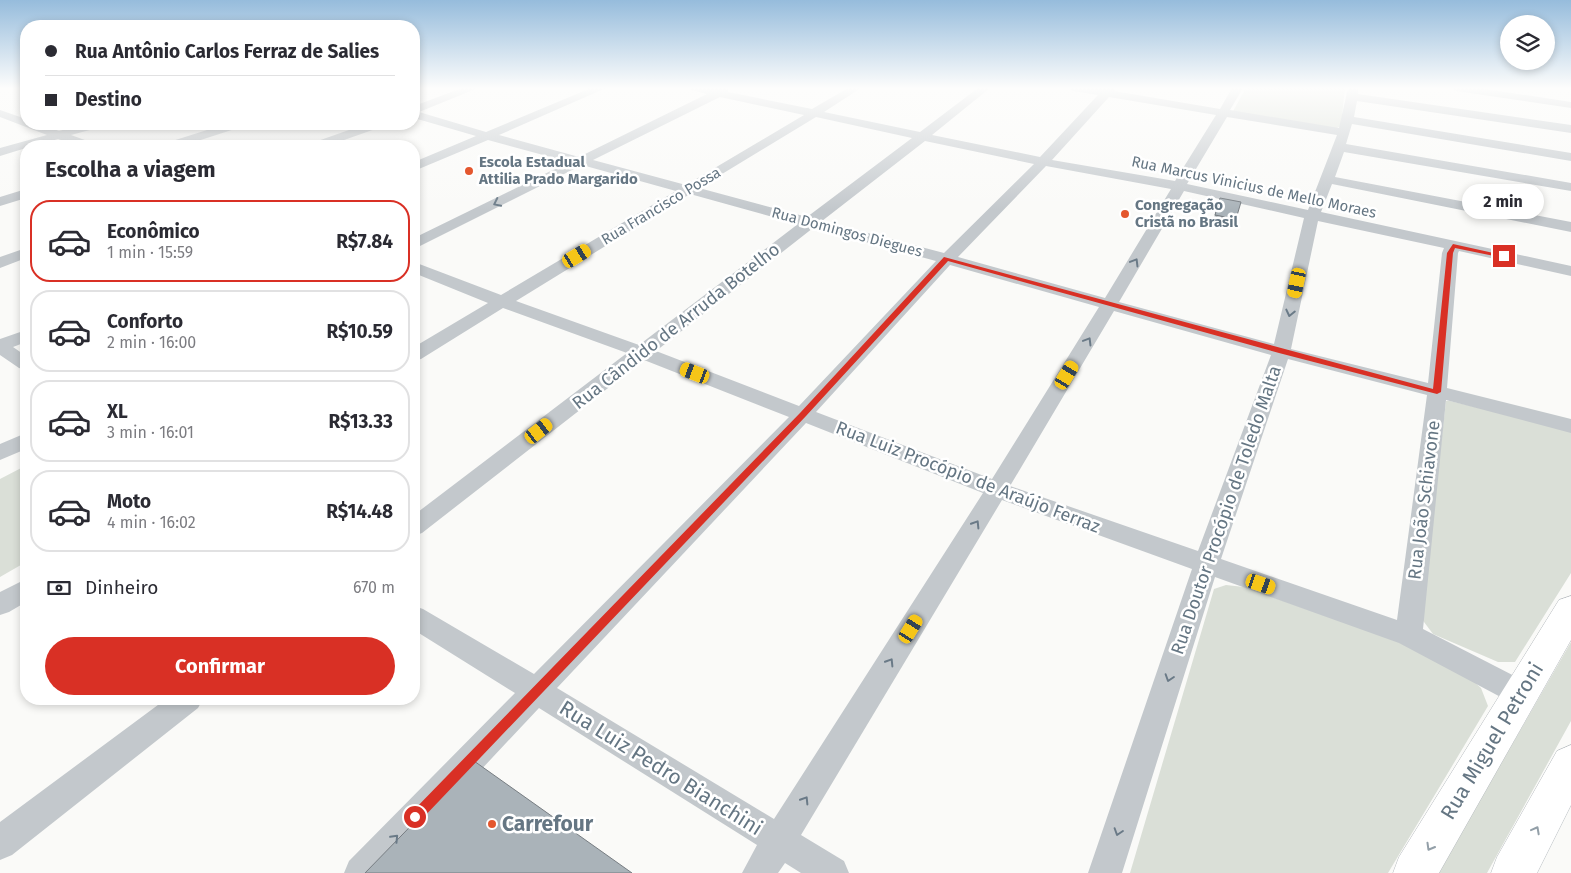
<!DOCTYPE html>
<html lang="pt">
<head>
<meta charset="utf-8">
<style>
  body { margin:0; font-family:"Fira Sans",sans-serif; background:#f2f2f3; color:#2b2b33; height:100vh; display:flex; flex-direction:column; font-size:19px; white-space:nowrap }
  * { box-sizing:border-box; margin:0 }
  p { font-size:16px; color:#7c7c81 }
  .icon { flex:none; width:28px; height:28px; fill:none; stroke:currentColor; stroke-width:2; stroke-linecap:round; stroke-linejoin:round }
  .map { position:relative; flex:1; overflow:hidden }
  .sheet { position:absolute; left:20px; top:140px; width:400px; height:565px; display:flex; flex-direction:column; background:#fff; border-radius:20px; box-shadow:0 2px 8px #0003 }
  .sheet>* { flex:none }
  .hud { position:absolute; left:20px; top:20px; width:400px; height:110px; border-radius:20px; box-shadow:0 2px 8px #0003; display:grid; align-content:center; height:110px; padding:0 25px; background:#fff }
  .tools { position:absolute; left:1500px; top:15px; display:grid; gap:10px }
  .tools a { display:grid; place-items:center; width:55px; height:55px; border-radius:50%; background:#fff; box-shadow:0 2px 8px #0003; font-size:25px }
  .end { position:absolute; width:22px; height:22px; margin:-11px; border:6px solid #d93025; background:#fff; box-shadow:0 0 0 2px #fff }
  .from { border-radius:50% }
  .bubble { position:absolute; height:35px; border-radius:18px; background:#fff; box-shadow:0 2px 8px #0003; font-size:16px; font-weight:700; line-height:35px; text-align:center }
  .car { position:absolute; width:15px; height:30px; margin:-15px -8px; border-radius:6px; box-shadow:0 0 4px 1px #0007; background:linear-gradient(#f5c518 24%,#345 0 40%,#f5c518 0 76%,#345 0 86%,#f5c518 0) }
  .hud b { display:flex; align-items:center; gap:18px; height:48px; font-size:19px }
  .hud b+b { border-top:1px solid #e1e1e2 }
  .hud i { width:12px; height:12px; background:#2b2b33 }
  ul { padding:0; list-style:none }
  li { display:flex; align-items:center; gap:15px; height:82px; margin:0 10px 8px; padding:0 15px; border:2px solid #e1e1e2; border-radius:20px }
  li div { flex:1 }
  li b { display:block; font-size:19px }
  li em { font-style:normal; font-weight:700 }
  li.current { border-color:#d93025 }
  li>.icon { width:45px; height:45px; stroke-width:1.5 }
  h2 { padding:0 25px; font-size:22px; line-height:60px }
  .pay { display:flex; align-items:center; gap:12px; height:55px; padding:0 25px; font-size:19px }
  .pay p { margin-inline-start:auto }
  .primary-button { display:flex; gap:10px; margin-top:auto; padding:10px 25px }
  .primary-button a { flex:1; height:58px; border-radius:30px; background:#d93025; color:#fff; font-size:20px; font-weight:700; line-height:58px; text-align:center }
  .map>svg:first-child { display:block }
</style>
</head>
<body>
<div class="map">
<svg width="1571" height="873" viewBox="0 0 1571 873">
  <rect width="100%" height="100%" fill="#fafaf8"/>
  <!-- green -->
  <path fill="#dadfd7" d="M 1246,88 L 1345,88 L 1341,126 L 1335,129 L 1232,113 Z
    M 1446,401 L 1450,401 L 1571,430 L 1571,573 L 1515,662 L 1498,662 L 1433,634 L 1421,618 Z
    M 25,466 L 26,562 L 0,577 L 0,479 Z
    M 1226,585 L 1244,587 L 1403,643 L 1471,679 L 1481,688 L 1488,706 L 1388,873 L 1130,873 L 1214,589 Z
    M 1571,642 L 1571,721 L 1487,873 L 1438,873 Z"/>
  <g fill="none" stroke-linecap="round" stroke-linejoin="round">
    <defs>
      <path id="primary" d="M 1571,596 L 1571,640 L 1439,873 L 1393,873 L 1399,857 L 1559,600 Z
        M 1571,745 L 1571,805 L 1537,873 L 1491,873 L 1497,857 L 1557,751 Z"/>
    </defs>
    <!-- primary casing -->
    <use href="#primary" stroke="#b5babe" stroke-width="1"/>
    <!-- street -->
    <path fill="#c3c8cc" fill-rule="evenodd" d="M 462,88 L 478,88 L 419,112 L 486,132 L 591,88 L 606,88 L 499,135 L 579,157 L 707,94 L 691,90 L 690,88 L 728,88 L 728,92 L 812,109 L 848,88 L 861,88 L 824,112 L 920,132 L 978,88 L 990,88 L 932,135 L 1040,157 L 1098,95 L 1073,91 L 1068,88 L 1116,88 L 1114,91 L 1220,109 L 1232,88 L 1243,88 L 1230,110 L 1339,128 L 1348,88 L 1358,88 L 1358,94 L 1571,125 L 1571,133 L 1357,101 L 1354,117 L 1571,153 L 1571,161 L 1352,124 L 1346,144 L 1571,183 L 1571,191 L 1344,152 L 1335,177 L 1571,222 L 1571,232 L 1332,184 L 1321,212 L 1571,266 L 1571,276 L 1459,251 L 1458,253 L 1447,388 L 1571,419 L 1571,433 L 1446,400 L 1423,629 L 1530,684 L 1534,693 L 1530,702 L 1520,706 L 1510,702 L 1399,643 L 1215,577 L 1122,873 L 1088,873 L 1192,569 L 1002,500 L 801,835 L 844,861 L 849,873 L 801,873 L 785,863 L 778,873 L 742,873 L 757,845 L 539,708 L 384,873 L 344,873 L 349,861 L 515,693 L 414,630 L 414,606 L 423,609 L 534,674 L 789,417 L 644,360 L 422,533 L 414,536 L 414,515 L 627,353 L 503,308 L 421,359 L 414,361 L 414,347 L 488,303 L 414,273 L 414,262 L 501,295 L 676,191 L 582,165 L 414,249 L 414,238 L 569,162 L 488,140 L 414,171 L 414,162 L 476,136 L 414,118 L 414,106 ZM 720,97 L 804,115 L 686,185 L 593,160 ZM 1109,97 L 1216,115 L 1175,181 L 1052,160 ZM 816,117 L 912,138 L 807,217 L 699,188 ZM 1227,117 L 1337,135 L 1308,210 L 1187,184 ZM 925,141 L 1034,164 L 944,253 L 822,221 ZM 1046,166 L 1171,189 L 1105,298 L 958,257 ZM 1184,191 L 1304,218 L 1274,344 L 1119,302 ZM 690,194 L 798,224 L 639,345 L 516,301 ZM 1318,221 L 1444,248 L 1442,253 L 1428,383 L 1291,349 ZM 813,228 L 936,261 L 799,406 L 656,351 ZM 950,265 L 1099,307 L 992,479 L 816,412 ZM 1114,311 L 1271,355 L 1198,551 L 1010,486 ZM 1288,359 L 1427,395 L 1397,620 L 1221,559 ZM 806,423 L 983,493 L 774,819 L 557,688 Z
      M 1451,88 L 1479,88 L 1571,102 L 1571,108 L 1456,91 Z
      M 0,110 L 26,119 L 26,124 L 40,124 L 59,131 L 85,124 L 103,124 L 101,127 L 71,135 L 93,143 L 95,146 L 78,146 L 58,139 L 34,146 L 26,146 L 26,148 L 0,156 L 0,148 L 47,135 L 0,117 Z
      M 226,124 L 243,124 L 241,127 L 182,146 L 164,146 L 166,143 Z
      M 366,124 L 383,124 L 381,127 L 327,146 L 310,146 L 312,143 Z
      M 26,189 L 26,198 L 0,206 L 0,197 Z
      M 26,248 L 26,258 L 0,268 L 0,257 Z
      M 26,330 L 26,342 L 13,347 L 26,356 L 26,370 L 19,368 L 0,355 L 0,339 Z
      M 26,433 L 26,449 L 0,460 L 0,444 Z
      M 26,579 L 26,602 L 9,612 L 0,615 L 0,592 Z
      M 166,699 L 203,699 L 198,708 L 12,855 L 0,860 L 0,822 Z"/>
    <!-- primary -->
    <use href="#primary" fill="#fff" fill-rule="evenodd"/>
  </g>
  <!-- wall -->
  <path fill="#929a9f" d="M 1220,198 L 1236,219 L 1233,228 L 1212,224 Z"/>
  <!-- building -->
  <path fill="#aab3b9" stroke="#777d82" d="M 1220,198 L 1241,202 L 1236,219 L 1215,215 Z
    M 474,761 L 632,873 L 365,873 Z"/>
  <!-- one-way arrows -->
  <defs><path id="oneway-chevron" d="M-2-3.5L2.5 0L-2 3.5" fill="none" stroke-width="1.6" stroke-linecap="round" stroke-linejoin="round" transform="scale(1.25)"/></defs>
  <g stroke="#6a7a87">
    <use href="#oneway-chevron" transform="translate(497 203) rotate(154)"/>
    <use href="#oneway-chevron" transform="translate(1135 262) rotate(-59)"/>
    <use href="#oneway-chevron" transform="translate(1290 313) rotate(103)"/>
    <use href="#oneway-chevron" transform="translate(1088 341) rotate(-59)"/>
    <use href="#oneway-chevron" transform="translate(976 524) rotate(-58)"/>
    <use href="#oneway-chevron" transform="translate(890 662) rotate(-58)"/>
    <use href="#oneway-chevron" transform="translate(1169 678) rotate(108)"/>
    <use href="#oneway-chevron" transform="translate(805 800) rotate(-58)"/>
    <use href="#oneway-chevron" transform="translate(1118 832) rotate(108)"/>
    <use href="#oneway-chevron" transform="translate(395 838) rotate(-46)"/>
  </g>
  <g stroke="#939fa8">
    <use href="#oneway-chevron" transform="translate(1536 830) rotate(-62)"/>
    <use href="#oneway-chevron" transform="translate(1430 847) rotate(120)"/>
  </g>
  <!-- sky -->
  <linearGradient id="sky" x2="0" y2="1"><stop stop-color="#96bcdc"/><stop offset="0.42" stop-color="#fdfdfc"/><stop offset="1" stop-color="#fdfdfc" stop-opacity="0"/></linearGradient>
  <rect width="1571" height="210" fill="url(#sky)"/>
  <!-- route -->
  <path fill="#d93025" d="M 1453,244 L 1507,256 L 1504,258 L 1455,248 L 1453,253 L 1441,392 L 1437,394 L 1279,353 L 948,261 L 806,416 L 420,821 L 415,823 L 411,821 L 409,817 L 411,813 L 800,413 L 944,257 L 1433,389 L 1447,253 Z"/>
  <!-- markers -->
  <g fill="#e4572e" stroke="#fff" stroke-width="2">
    <circle cx="469" cy="171" r="5"/>
    <circle cx="1125" cy="214" r="5"/>
    <circle cx="492" cy="824" r="5"/>
  </g>
  <g text-anchor="middle" stroke-width="5" stroke-linejoin="round" paint-order="stroke">
    <!-- far-poi labels -->
    <g font-size="15" font-weight="bold" fill="#657683" stroke="#fff" text-anchor="start">
      <text x="479" y="167">Escola Estadual<tspan x="479" dy="17">Attilia Prado Margarido</tspan></text>
      <text x="1135" y="210">Congregação<tspan x="1135" dy="17">Cristã no Brasil</tspan></text>
    </g>
    <!-- far-street labels -->
    <g font-size="15" fill="#657683" stroke="#fff">
      <text transform="translate(1254 187) rotate(12)" y="5">Rua Marcus Vinicius de Mello Moraes</text>
      <text transform="translate(661 206) rotate(-31)" y="5">Rua Francisco Possa</text>
      <text transform="translate(847 232) rotate(15)" y="5">Rua Domingos Diegues</text>
    </g>
    <!-- street labels -->
    <g font-size="18" fill="#657683" stroke="#fff">
      <text transform="translate(676 326) rotate(-38)" y="6">Rua Cândido de Arruda Botelho</text>
      <text transform="translate(968 477) rotate(21)" y="6">Rua Luiz Procópio de Araújo Ferraz</text>
      <text transform="translate(1424 500) rotate(-83)" y="6">Rua João Schiavone</text>
      <text transform="translate(1226 510) rotate(-71)" y="6">Rua Doutor Procópio de Toledo Malta</text>
    </g>
    <!-- near-street labels -->
    <g font-size="21" fill="#657683" stroke="#fff">
      <text transform="translate(1492 741) rotate(-59)" y="7">Rua Miguel Petroni</text>
      <text transform="translate(661 768) rotate(32)" y="7">Rua Luiz Pedro Bianchini</text>
    </g>
    <!-- near-poi labels -->
    <g font-size="21" font-weight="bold" fill="#657683" stroke="#fff" text-anchor="start">
      <text x="502" y="831">Carrefour</text>
    </g>
  </g>
</svg>
<div class="tools">
<a><svg class="icon" aria-label="layers" viewBox="0 0 24 24"><path d="M12 4l9 5-9 5-9-5zM3 14l9 5 9-5"/></svg></a>
</div>
<i class="end from" style="left:415px;top:817px"></i>
<i class="end" style="left:1504px;top:256px"></i>
<div class="bubble" style="left:1462px;top:184px;width:82px">2 min</div>
<i class="car" style="left:577px;top:256px;rotate:59deg"></i>
<i class="car" style="left:1297px;top:283px;rotate:192deg"></i>
<i class="car" style="left:695px;top:373px;rotate:291deg"></i>
<i class="car" style="left:1067px;top:375px;rotate:31deg"></i>
<i class="car" style="left:539px;top:431px;rotate:52deg"></i>
<i class="car" style="left:1261px;top:584px;rotate:109deg"></i>
<i class="car" style="left:911px;top:629px;rotate:32deg"></i>
<div class="hud">
<b><i class="from"></i>Rua Antônio Carlos Ferraz de Salies</b>
<b><i></i>Destino</b>
</div>
<section class="sheet">
<h2>Escolha a viagem</h2>
<ul>
<li class="current"><svg class="icon" aria-label="car" viewBox="0 0 24 24"><path d="M5 17H2v-5l4-1 3-4h7l3 4 3 1v5h-3M9 17h6M6 11h13"/><circle cx="7" cy="17" r="2"/><circle cx="17" cy="17" r="2"/></svg><div><b>Econômico</b><p>1 min · 15:59</p></div><em>R$7.84</em></li>
<li><svg class="icon" aria-label="car" viewBox="0 0 24 24"><path d="M5 17H2v-5l4-1 3-4h7l3 4 3 1v5h-3M9 17h6M6 11h13"/><circle cx="7" cy="17" r="2"/><circle cx="17" cy="17" r="2"/></svg><div><b>Conforto</b><p>2 min · 16:00</p></div><em>R$10.59</em></li>
<li><svg class="icon" aria-label="car" viewBox="0 0 24 24"><path d="M5 17H2v-5l4-1 3-4h7l3 4 3 1v5h-3M9 17h6M6 11h13"/><circle cx="7" cy="17" r="2"/><circle cx="17" cy="17" r="2"/></svg><div><b>XL</b><p>3 min · 16:01</p></div><em>R$13.33</em></li>
<li><svg class="icon" aria-label="car" viewBox="0 0 24 24"><path d="M5 17H2v-5l4-1 3-4h7l3 4 3 1v5h-3M9 17h6M6 11h13"/><circle cx="7" cy="17" r="2"/><circle cx="17" cy="17" r="2"/></svg><div><b>Moto</b><p>4 min · 16:02</p></div><em>R$14.48</em></li>
</ul>
<div class="pay"><svg class="icon" aria-label="cash" viewBox="0 0 24 24"><path d="M3 7h18v10H3z"/><circle cx="12" cy="12" r="2"/></svg>Dinheiro<p>670 m</p></div>
<div class="primary-button"><a>Confirmar</a></div>
</section>
</div>
</body>
</html>
